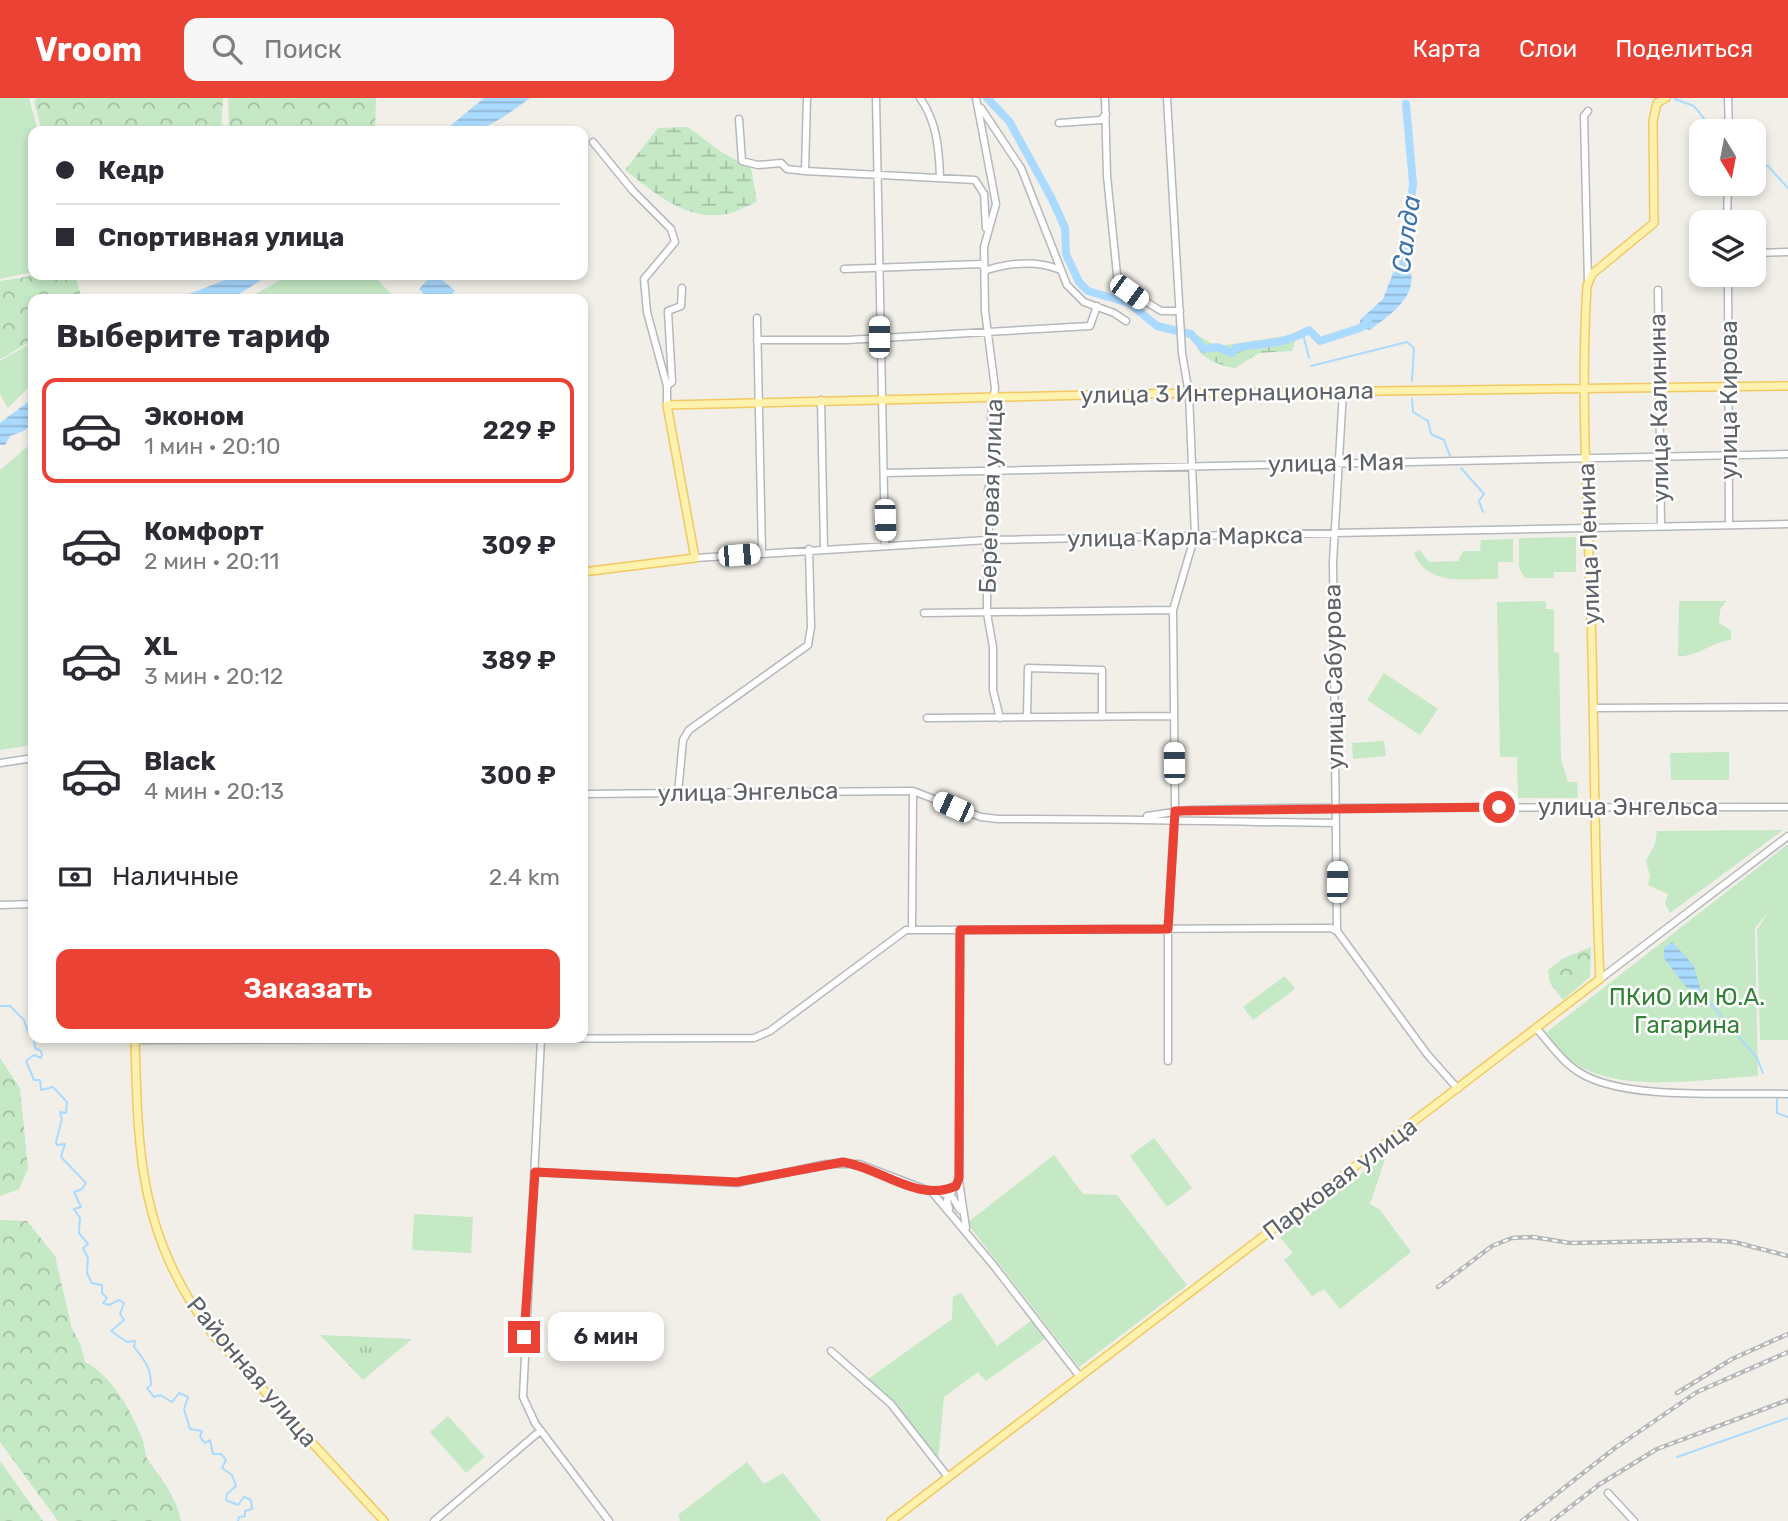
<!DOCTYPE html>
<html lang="ru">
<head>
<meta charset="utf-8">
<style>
  body { margin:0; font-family:Rubik,sans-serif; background:#f7f7f7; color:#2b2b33; height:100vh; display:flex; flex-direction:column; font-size:26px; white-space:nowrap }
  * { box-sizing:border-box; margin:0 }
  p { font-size:23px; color:#7c7c81 }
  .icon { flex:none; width:38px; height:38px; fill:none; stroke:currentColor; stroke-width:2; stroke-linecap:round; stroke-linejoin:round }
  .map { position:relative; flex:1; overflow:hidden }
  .sheet { position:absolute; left:28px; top:196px; width:560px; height:749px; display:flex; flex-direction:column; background:#fff; border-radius:14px; box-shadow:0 4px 10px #0003 }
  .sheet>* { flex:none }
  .banner { position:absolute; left:28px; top:28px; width:560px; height:154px; border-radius:14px; box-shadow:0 4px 10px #0003; display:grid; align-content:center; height:154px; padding:0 28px; background:#fff }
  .needle { width:46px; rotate:170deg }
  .tools { position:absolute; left:1689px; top:21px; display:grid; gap:14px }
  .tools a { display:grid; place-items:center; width:77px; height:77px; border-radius:14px; background:#fff; box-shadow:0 4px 10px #0003; font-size:35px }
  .end { position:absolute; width:32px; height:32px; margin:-16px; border:9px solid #ea4335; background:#fff; box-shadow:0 0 0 4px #fff }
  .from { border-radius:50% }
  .bubble { position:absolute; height:49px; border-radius:14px; background:#fff; box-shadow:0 4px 10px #0003; font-size:23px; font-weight:600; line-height:49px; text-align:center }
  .car { position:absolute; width:21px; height:42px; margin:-21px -10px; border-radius:9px; box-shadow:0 0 5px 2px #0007; background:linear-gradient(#fff 24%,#345 0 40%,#fff 0 76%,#345 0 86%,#fff 0) }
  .banner b { display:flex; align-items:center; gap:24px; height:66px; font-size:26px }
  .banner b+b { border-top:2px solid #e1e1e2 }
  .banner i { width:18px; height:18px; background:#2b2b33 }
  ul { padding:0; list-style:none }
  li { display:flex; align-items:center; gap:21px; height:105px; margin:0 14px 10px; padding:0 14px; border:4px solid transparent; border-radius:14px }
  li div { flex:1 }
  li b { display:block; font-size:26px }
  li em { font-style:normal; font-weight:600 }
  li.active { border-color:#ea4335 }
  li>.icon { width:63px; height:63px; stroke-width:1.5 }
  h2 { padding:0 28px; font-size:32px; line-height:84px }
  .pay { display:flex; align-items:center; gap:18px; height:77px; padding:0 28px; font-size:26px }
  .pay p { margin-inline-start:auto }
  .primary-button { display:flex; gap:14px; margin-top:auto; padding:14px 28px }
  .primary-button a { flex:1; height:80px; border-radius:14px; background:#ea4335; color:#fff; font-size:28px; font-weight:600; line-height:80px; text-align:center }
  header { display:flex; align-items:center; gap:42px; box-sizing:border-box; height:98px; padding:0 35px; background:#ea4335; color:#fff }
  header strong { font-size:33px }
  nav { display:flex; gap:38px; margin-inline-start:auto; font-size:24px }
  .search { width:490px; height:63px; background:#f7f7f7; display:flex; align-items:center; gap:18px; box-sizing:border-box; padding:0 24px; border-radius:14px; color:#7c7c81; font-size:26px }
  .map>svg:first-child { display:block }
</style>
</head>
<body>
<header>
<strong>Vroom</strong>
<div class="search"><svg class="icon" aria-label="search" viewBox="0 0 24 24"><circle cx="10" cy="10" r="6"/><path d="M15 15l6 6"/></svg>Поиск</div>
<nav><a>Карта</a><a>Слои</a><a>Поделиться</a></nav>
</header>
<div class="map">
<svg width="1788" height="1423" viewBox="0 0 1788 1423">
  <defs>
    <pattern id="grass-tufts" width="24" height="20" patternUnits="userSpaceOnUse" patternTransform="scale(1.75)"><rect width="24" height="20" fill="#c5e8c5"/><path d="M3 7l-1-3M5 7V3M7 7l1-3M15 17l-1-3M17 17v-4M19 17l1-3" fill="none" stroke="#a3c0a4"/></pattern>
    <pattern id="forest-crowns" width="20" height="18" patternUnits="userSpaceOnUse" patternTransform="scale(1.75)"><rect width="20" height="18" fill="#c5e8c5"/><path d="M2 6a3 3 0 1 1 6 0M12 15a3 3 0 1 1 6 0" fill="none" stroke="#a3c0a4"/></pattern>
    <pattern id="wetland-marsh" width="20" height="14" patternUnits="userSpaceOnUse" patternTransform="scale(1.75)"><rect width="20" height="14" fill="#c5e8c5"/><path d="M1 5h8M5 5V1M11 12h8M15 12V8" fill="none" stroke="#a3c0a4"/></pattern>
    <pattern id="water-rules" width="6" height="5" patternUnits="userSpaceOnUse" patternTransform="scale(1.75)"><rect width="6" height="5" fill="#aadaff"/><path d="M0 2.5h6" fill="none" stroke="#8eb4d2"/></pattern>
  </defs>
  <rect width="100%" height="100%" fill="#f1efe8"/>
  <!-- grass -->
  <path fill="url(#grass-tufts)" d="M 320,1237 L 412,1241 L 363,1282 Z"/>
  <!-- forest -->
  <path fill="url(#forest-crowns)" d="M 37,0 L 223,0 L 221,33 L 42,33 L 34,4 Z
    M 228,0 L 376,0 L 375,33 L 229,33 Z
    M 38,177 L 75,177 L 82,201 L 33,201 L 33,242 L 0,261 L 0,183 Z
    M 1591,849 L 1590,879 L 1563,902 L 1550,885 L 1548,872 L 1562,861 Z
    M 0,960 L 20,990 L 28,1071 L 19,1091 L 0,1098 Z
    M 0,1122 L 27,1123 L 55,1158 L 72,1231 L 80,1245 L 85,1264 C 112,1277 134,1317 144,1346 C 145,1351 145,1357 148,1362 C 162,1382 176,1398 181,1423 L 58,1423 L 0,1344 Z
    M 0,1363 L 43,1423 L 0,1423 Z"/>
  <!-- wetland -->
  <path fill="url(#wetland-marsh)" d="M 688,29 L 721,54 L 751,70 L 757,104 C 748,107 737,114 727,116 C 686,124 654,94 625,72 L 658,30 Z
    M 1198,237 L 1212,246 L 1226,247 L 1292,237 L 1295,244 L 1292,253 L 1259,255 L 1235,270 C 1218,268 1190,257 1198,237 Z"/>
  <!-- green -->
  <path fill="#c5e8c5" d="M 0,0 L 29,0 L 38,33 L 33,33 L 33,174 L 0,181 Z
    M 289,177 L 373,177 L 396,201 L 247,201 Z
    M 33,244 L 33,285 L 8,310 L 0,296 L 0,263 Z
    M 33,344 L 33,647 L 0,652 L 0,372 Z
    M 1576,439 L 1576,474 L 1554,474 L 1554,480 L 1525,480 L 1519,470 L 1519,440 Z
    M 1513,441 L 1513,464 L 1498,464 L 1498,481 C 1470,480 1428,490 1414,455 L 1420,452 L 1429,464 L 1458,463 L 1463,453 L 1480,453 L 1481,442 Z
    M 1546,503 L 1546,511 L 1554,511 L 1554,554 L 1559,555 L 1561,662 L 1568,684 L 1577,684 L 1578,700 L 1518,700 L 1517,659 L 1500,659 L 1497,504 Z
    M 1679,503 L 1726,503 L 1720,512 L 1719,525 L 1731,532 L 1731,542 C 1711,544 1698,559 1678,558 Z
    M 1384,575 L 1438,611 L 1420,637 L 1367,602 Z
    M 1384,643 L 1386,658 L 1353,661 L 1352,645 Z
    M 1729,654 L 1729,682 L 1671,682 L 1670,655 Z
    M 1783,732 L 1670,815 L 1665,805 L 1668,796 L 1648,787 L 1650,778 L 1646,763 L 1655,746 L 1657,733 Z
    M 1788,746 L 1788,942 L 1760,942 L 1757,832 L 1769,813 L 1755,830 L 1758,978 C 1694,981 1581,1005 1547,934 Z
    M 1285,878 L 1295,891 L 1253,922 L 1243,909 Z
    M 1154,1040 L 1192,1090 L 1167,1109 L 1130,1058 Z
    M 1054,1057 L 1083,1096 L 1117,1097 L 1187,1187 L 1079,1269 L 967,1125 Z
    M 1383,1059 L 1385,1061 L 1370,1106 L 1380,1112 L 1411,1154 L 1340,1211 L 1324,1191 L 1312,1198 L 1284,1162 L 1293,1155 L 1280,1139 Z
    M 414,1116 L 473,1119 L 471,1155 L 412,1152 Z
    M 961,1195 L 997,1248 L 1031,1223 L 1045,1241 L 986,1283 L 978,1274 L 944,1299 L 938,1361 L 894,1304 L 868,1281 L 952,1221 L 953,1199 Z
    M 448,1318 L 485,1359 L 466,1375 L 430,1334 Z
    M 747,1364 L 764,1386 L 783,1375 L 821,1423 L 680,1423 L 678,1417 Z"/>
  <!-- water -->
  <path fill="url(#water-rules)" d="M 484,0 L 530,0 C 514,12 498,24 478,32 C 469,36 454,33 444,33 Z
    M 1404,165 L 1409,166 C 1420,198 1393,214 1370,232 L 1360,230 L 1360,222 L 1383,201 L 1393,175 Z
    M 238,177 L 269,177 L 231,201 L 176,201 Z
    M 432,177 L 437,177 L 455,193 L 447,201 L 429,201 L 419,191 Z
    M 33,300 C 34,325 36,330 10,338 L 5,347 L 0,347 L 0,325 Z
    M 1672,844 L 1694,868 L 1701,894 L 1686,889 L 1664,860 L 1664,850 Z"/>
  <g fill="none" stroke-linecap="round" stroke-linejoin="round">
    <!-- stream -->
    <path stroke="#aadaff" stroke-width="2" d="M 1675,1 L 1694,8 L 1714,33
      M 1754,63 L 1768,68 L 1788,90
      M 1303,236 L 1309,260
      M 1311,268 L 1407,244 L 1414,250 L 1412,283
      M 1412,301 L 1413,314 L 1428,323 L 1431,336 L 1444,342 L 1450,358
      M 1461,370 L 1484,396 L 1479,403 L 1483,414
      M 1701,894 L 1757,960 L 1763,975
      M 0,908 L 10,908 L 24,922 L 28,934 L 33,937
      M 34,940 L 35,950 L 41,953 L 42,957 L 41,960 L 34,957 L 26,963 L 34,982 L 40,982 L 41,992 L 53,989 L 67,1004 L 66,1015 L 60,1014 L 62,1021 L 56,1044 L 57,1047 L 65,1046 L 61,1059 L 86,1085 L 82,1091 L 74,1094 L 81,1109 L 74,1111 L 80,1120 L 79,1135 L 88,1146 L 83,1150 L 88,1160 L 87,1175 L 92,1185 L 102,1187 L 102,1195 L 107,1200 L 103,1205 L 109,1207 L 119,1202 L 124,1205 L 120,1216 L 124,1222 L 111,1233 L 127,1244 L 135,1243 L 134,1249 C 144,1262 151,1269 151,1287 L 147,1290 L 154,1299 L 160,1297 L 172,1304 L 179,1295 L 188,1299 L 184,1311 L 190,1331 L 202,1333 L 200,1339 L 205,1345 L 210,1342 L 213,1356 L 221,1356 L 226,1362 L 222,1370 L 232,1377 L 236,1388 L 227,1396 L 226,1402 L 238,1407 L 244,1399 L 251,1402 L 252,1411 L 245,1413 L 245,1418 L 239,1419 L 238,1423
      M 1777,1000 L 1777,1015 L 1788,1019
      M 1677,1359 L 1788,1320"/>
    <!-- river -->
    <path stroke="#aadaff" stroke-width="8" d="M 987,0 L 1009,23 L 1052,101 L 1065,130 L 1066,156 L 1079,184 L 1088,193 L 1129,205 L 1157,228 L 1191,236 L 1204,251 L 1217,249 L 1232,255 L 1236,250 C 1265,244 1281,248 1309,232 L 1320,243 L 1360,230 L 1368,224
      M 1402,175 L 1413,86 L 1406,6"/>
    <defs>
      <path id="minor" d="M 807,0 L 805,73 L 975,82 L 984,96 L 986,130
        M 876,0 L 885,446
        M 920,0 C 937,24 939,51 940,79
        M 976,0 L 996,106 L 984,149 L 985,213 L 995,290 L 991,318 L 995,371 L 988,392 L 992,412 L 987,442 L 987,515 L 993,549 L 993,592 L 1000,620
        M 1105,0 L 1107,78 L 1118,186 L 1161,213 L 1180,213
        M 1167,0 L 1182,255 L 1189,296 L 1195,437 L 1173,512 L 1175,706 L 1168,831 L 1168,963
        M 1728,0 L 1729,33
        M 981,10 L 1021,70 L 1067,187 L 1084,204 L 1114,215 L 1126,223
        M 1588,13 L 1584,18 L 1588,184
        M 739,21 L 742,63 L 758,67 L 781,65 L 787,71 L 805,73
        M 1059,25 L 1101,22 L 1106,16
        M 593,44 L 633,93 L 671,131 L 675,144 L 644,181 L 647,214 L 667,288 L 667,307
        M 1727,124 L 1728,86
        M 1754,155 L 1788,154
        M 1700,158 L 1701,158
        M 844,171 L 981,166 L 987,172 C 1010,165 1035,162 1058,171
        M 1728,177 L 1729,427
        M 1658,192 L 1661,428
        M 757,220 L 762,455
        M 757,242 L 847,242 L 1090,228 L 1097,208
        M 667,288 L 672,284 L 668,213 L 681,208 L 682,190
        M 1343,293 L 1333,464 L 1337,833 L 1427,956 L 1458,991
        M 821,302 L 824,450
        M 884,375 L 1788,356
        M 695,460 L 987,442 L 1788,426
        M 924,515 L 1173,512
        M 1594,610 L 1788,609
        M 1027,619 L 1028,570 L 1102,572 L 1102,619
        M 927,620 L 1173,618
        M 0,665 L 33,660
        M 678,695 L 683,642 L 689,632 L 808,547 L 811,529 L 809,451
        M 583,696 L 913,693 L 981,719 L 998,721 C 1111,720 1223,724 1336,725
        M 1147,718 L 1188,712 L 1282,710 L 1788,709
        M 0,807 L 33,806
        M 912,831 L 913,693
        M 960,832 L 959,1083 L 966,1130
        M 1600,881 L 1788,738
        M 1537,931 C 1551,947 1563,965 1582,976 C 1629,1003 1732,994 1788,996
        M 541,941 L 523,1299 L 535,1325 L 609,1423
        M 135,942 L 754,940 L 770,933 L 906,832 L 1331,830 L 1337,833
        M 535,1074 L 737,1085 L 826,1066 L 859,1066 L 932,1094 L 994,1168 L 1080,1279
        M 938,1093 L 953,1100 L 960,1112
        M 949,1111 L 947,1102 L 955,1088
        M 831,1253 L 891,1306 L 948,1379
        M 1608,1395 L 1634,1423
        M 434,1423 L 540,1333"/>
      <path id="major" d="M 583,474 L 695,460 L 667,307 L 1128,296 L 1788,288
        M 135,940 C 138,1059 139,1138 214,1238 L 384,1423
        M 891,1423 L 1600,881 C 1594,760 1595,639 1591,519 C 1588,409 1580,298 1587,188 L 1592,176 L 1654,125 L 1653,23 L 1657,5 L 1666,0"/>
    </defs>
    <!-- minor casing -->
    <use href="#minor" stroke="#b5b8bc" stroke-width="9"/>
    <!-- major casing -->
    <use href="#major" stroke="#f2c960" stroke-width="10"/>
    <!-- minor -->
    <use href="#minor" stroke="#fff" stroke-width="6"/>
    <!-- major -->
    <use href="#major" stroke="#fff2af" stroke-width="7"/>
    <defs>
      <path id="rail" d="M 1438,1189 L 1492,1148 L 1512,1140 L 1533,1139 L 1570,1145 L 1708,1142 L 1734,1144 L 1788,1158
        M 1677,1295 L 1732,1261 L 1788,1236
        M 1522,1423 L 1615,1350 L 1697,1294 L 1788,1254
        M 1552,1423 L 1600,1386 L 1657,1351 L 1788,1302"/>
    </defs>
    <!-- rail casing -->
    <use href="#rail" stroke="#b6b7b8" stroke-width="4.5"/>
    <!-- rail -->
    <use href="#rail" stroke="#fff" stroke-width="2" stroke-dasharray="5" stroke-linecap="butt"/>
  </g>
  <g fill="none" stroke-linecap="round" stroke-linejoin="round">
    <!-- route -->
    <path stroke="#ea4335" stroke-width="9" d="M 524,1239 L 535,1074 L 737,1084 L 843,1064 C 881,1070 917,1105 956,1088 L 959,1080 L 960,832 L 1168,831 L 1175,713 L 1499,709"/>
  </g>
  <g text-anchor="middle" stroke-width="5" stroke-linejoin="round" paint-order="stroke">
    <!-- street labels -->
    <g font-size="24" fill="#5f6368" stroke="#fff">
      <text transform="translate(1227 295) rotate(-1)" y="8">улица 3 Интернационала</text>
      <text transform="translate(1729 302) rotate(-90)" y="8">улица Кирова</text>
      <text transform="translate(1659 310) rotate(-91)" y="8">улица Калинина</text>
      <text transform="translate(1336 365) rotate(-1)" y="8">улица 1 Мая</text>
      <text transform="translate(991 398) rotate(-88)" y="8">Береговая улица</text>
      <text transform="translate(1185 439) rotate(-1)" y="8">улица Карла Маркса</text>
      <text transform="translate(1589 446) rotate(-92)" y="8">улица Ленина</text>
      <text transform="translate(1334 579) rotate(-91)" y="8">улица Сабурова</text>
      <text transform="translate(748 694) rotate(-1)" y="8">улица Энгельса</text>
      <text x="1628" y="717">улица Энгельса</text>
      <text transform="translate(1340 1081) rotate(-37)" y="8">Парковая улица</text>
      <text transform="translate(252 1274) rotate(50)" y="8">Районная улица</text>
    </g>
    <!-- park labels -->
    <g font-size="24" fill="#348238" stroke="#fff">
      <text x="1687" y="907">ПКиО им Ю.А.<tspan x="1687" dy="28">Гагарина</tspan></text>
    </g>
    <!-- water labels -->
    <g font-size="26" font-style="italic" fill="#4174aa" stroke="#fff">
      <text transform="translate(1406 136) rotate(-82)" y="9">Салда</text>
    </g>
  </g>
</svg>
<div class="tools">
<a><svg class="needle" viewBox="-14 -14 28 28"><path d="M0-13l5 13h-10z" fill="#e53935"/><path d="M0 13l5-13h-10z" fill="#7c7c81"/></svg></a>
<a><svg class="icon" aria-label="layers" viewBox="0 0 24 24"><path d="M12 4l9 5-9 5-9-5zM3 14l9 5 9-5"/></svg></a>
</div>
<i class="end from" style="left:1499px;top:709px"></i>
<i class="end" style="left:524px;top:1239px"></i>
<div class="bubble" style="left:548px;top:1214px;width:116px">6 мин</div>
<i class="car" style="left:1129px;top:194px;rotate:126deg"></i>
<i class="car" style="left:879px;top:239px;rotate:0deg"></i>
<i class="car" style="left:885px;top:422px;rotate:178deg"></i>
<i class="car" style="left:739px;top:457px;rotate:85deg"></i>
<i class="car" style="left:1174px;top:665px;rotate:359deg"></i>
<i class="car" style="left:953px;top:709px;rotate:294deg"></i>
<i class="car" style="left:1337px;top:784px;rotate:1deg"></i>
<div class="banner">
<b><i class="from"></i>Кедр</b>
<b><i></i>Спортивная улица</b>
</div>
<section class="sheet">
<h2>Выберите тариф</h2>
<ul>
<li class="active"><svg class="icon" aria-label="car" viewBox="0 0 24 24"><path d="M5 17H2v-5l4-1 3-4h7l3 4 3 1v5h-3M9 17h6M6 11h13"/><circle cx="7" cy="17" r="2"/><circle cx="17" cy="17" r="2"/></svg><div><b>Эконом</b><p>1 мин · 20:10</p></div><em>229 ₽</em></li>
<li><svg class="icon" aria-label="car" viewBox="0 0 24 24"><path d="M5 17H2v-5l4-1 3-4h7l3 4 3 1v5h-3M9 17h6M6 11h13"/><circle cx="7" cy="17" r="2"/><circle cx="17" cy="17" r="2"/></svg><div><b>Комфорт</b><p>2 мин · 20:11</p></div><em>309 ₽</em></li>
<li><svg class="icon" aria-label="car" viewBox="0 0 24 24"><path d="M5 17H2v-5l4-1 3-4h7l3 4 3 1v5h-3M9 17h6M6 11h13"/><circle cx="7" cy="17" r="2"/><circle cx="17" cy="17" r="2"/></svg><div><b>XL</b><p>3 мин · 20:12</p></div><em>389 ₽</em></li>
<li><svg class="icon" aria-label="car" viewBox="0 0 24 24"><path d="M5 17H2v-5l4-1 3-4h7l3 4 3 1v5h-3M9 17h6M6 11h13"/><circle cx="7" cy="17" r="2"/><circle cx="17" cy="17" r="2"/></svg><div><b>Black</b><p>4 мин · 20:13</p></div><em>300 ₽</em></li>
</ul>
<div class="pay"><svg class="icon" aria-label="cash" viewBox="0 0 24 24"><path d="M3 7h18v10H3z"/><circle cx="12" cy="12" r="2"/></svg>Наличные<p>2.4 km</p></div>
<div class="primary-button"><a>Заказать</a></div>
</section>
</div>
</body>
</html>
